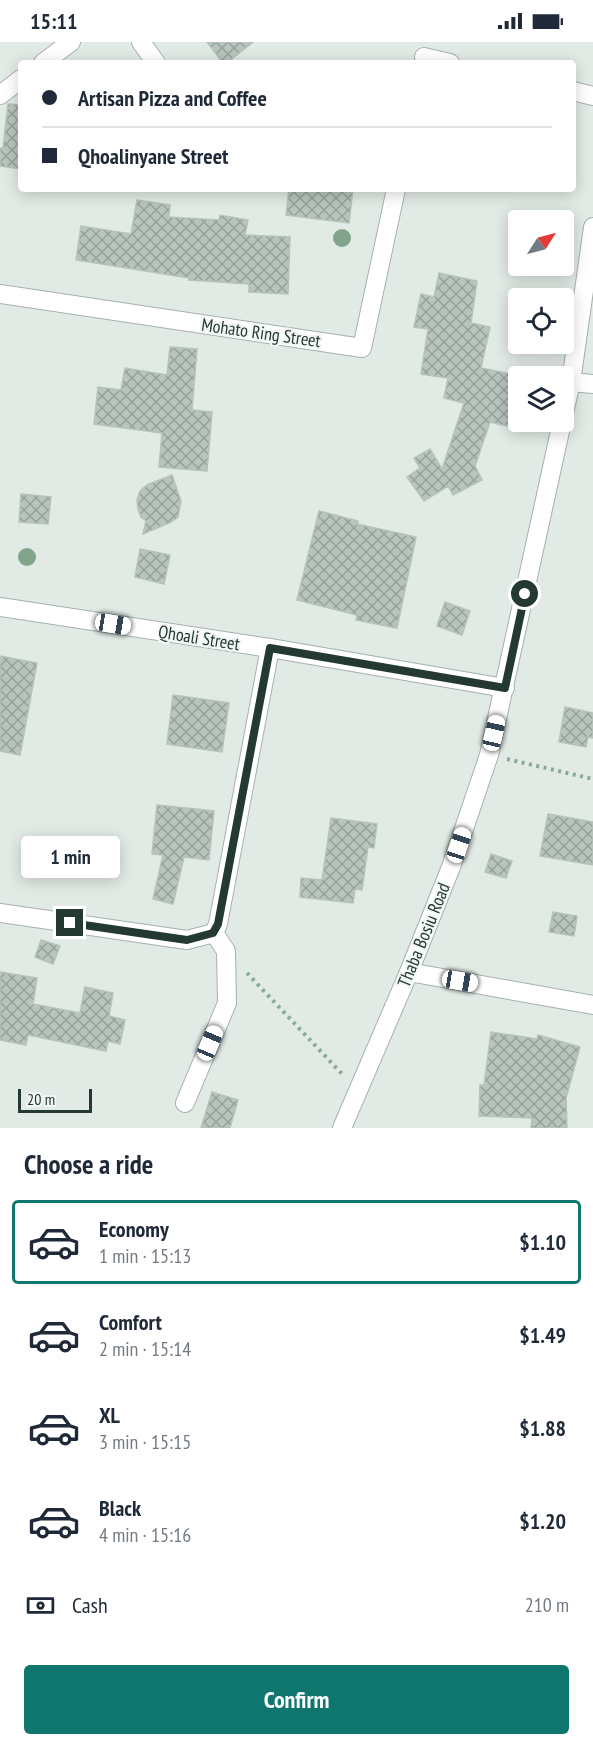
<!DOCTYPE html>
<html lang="en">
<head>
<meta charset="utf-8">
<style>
  body { margin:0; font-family:"PT Sans Narrow",sans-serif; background:#f2f2f3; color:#1f2937; height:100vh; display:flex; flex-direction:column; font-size:22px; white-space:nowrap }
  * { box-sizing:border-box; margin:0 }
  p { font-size:20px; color:#747a83 }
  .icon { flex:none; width:33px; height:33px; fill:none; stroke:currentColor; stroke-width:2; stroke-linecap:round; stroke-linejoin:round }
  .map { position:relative; height:1086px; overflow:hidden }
  .details { display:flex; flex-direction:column; background:#fff; flex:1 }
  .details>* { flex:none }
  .guide { position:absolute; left:18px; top:18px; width:558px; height:132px; border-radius:6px; box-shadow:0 3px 15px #0003; display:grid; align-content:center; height:132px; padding:0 24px; background:#fff }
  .needle { width:39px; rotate:54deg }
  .tools { position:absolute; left:508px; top:168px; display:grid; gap:12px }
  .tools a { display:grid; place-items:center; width:66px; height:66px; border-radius:6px; background:#fff; box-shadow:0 3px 15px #0003; font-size:30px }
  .scale { position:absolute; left:18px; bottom:15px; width:74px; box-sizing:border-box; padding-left:6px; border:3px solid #243931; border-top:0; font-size:16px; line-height:21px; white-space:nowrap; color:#243931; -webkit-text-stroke:4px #f2f7f4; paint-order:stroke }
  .end { position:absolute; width:27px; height:27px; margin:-14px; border:8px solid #243931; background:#fff; box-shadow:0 0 0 3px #fff }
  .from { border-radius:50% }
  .bubble { position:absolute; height:42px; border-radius:6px; background:#fff; box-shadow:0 3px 15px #0003; font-size:20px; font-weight:700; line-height:42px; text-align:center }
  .car { position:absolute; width:18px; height:36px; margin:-18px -9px; border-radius:8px; box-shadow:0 0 4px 2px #0007; background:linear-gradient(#fff 24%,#345 0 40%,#fff 0 76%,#345 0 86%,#fff 0) }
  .guide b { display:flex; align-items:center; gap:21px; height:57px; font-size:22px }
  .guide b+b { border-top:2px solid #e0e1e3 }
  .guide i { width:15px; height:15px; background:#1f2937 }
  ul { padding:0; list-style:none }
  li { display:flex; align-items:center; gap:18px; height:84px; margin:0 12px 9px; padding:0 12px; border:3px solid transparent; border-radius:6px }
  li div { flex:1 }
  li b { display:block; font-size:22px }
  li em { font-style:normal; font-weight:700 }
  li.on { border-color:#0f766e }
  li>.icon { width:54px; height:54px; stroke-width:1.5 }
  h2 { padding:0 24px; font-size:27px; line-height:72px }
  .pay { display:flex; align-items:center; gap:15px; height:66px; padding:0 24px; font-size:22px }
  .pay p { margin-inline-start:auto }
  .cta { display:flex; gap:12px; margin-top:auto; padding:12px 24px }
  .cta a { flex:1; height:69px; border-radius:6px; background:#0f766e; color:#fff; font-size:24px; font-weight:700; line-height:69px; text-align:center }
  .status { display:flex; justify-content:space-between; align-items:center; height:42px; padding:0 30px; background:#fff; direction:ltr }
  .status svg { height:16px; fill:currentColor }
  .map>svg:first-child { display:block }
</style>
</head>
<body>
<div class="status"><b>15:11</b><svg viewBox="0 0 49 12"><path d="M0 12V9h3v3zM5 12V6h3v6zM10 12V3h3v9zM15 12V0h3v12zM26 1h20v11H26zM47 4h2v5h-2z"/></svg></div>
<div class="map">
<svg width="593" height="1086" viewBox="0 0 593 1086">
  <defs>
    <pattern id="building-cross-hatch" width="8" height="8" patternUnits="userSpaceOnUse" patternTransform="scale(1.5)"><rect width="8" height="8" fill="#b8c5be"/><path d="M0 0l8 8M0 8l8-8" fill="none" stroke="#95a19b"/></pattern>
  </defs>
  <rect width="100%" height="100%" fill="#e2eae5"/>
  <!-- building -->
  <path fill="url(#building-cross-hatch)" stroke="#b5c3bb" stroke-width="1.5" d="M 207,0 L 253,0 L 227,21 L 223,21 Z
    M 8,62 L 21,63 L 21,127 L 0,124 L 0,106 L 3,106 Z
    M 289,147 L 353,147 L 349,181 L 286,173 Z
    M 137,158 L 170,163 L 169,175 L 219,178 L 220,173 L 248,178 L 245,193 L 290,195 L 288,252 L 249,250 L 249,242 L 189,238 L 189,236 L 76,218 L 81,184 L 131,192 Z
    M 439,231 L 477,239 L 471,281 L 490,285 L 481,326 L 516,333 L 510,360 L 519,362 L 519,369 L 516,386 L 490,380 L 475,424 L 482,438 L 453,453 L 448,444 L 424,459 L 407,435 L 420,426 L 414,416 L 430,407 L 442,427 L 464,361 L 444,356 L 448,336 L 421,332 L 428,287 L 414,285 L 421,252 L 434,255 Z
    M 170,305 L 197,307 L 192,368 L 212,370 L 207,429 L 159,425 L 162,391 L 94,382 L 98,345 L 121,348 L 125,326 L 167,333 Z
    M 172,433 L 181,459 L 178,475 L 171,480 L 143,492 L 146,479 L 141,475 L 138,467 L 137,458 L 140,449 L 147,443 Z
    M 21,452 L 51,455 L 48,482 L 19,480 Z
    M 319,469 L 358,479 L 357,482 L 416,495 L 397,586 L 356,578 L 357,573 L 297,558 Z
    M 140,507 L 170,513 L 164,542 L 135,535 Z
    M 445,560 L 470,569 L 462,593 L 437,584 Z
    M 0,614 L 37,621 L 20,713 L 0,709 Z
    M 173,653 L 229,661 L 222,710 L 167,702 Z
    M 565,665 L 593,671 L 593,696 L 588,695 L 586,705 L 559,700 Z
    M 157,763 L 214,769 L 209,818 L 184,815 L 173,862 L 153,857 L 163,813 L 152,812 Z
    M 548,772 L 593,780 L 593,823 L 540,814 Z
    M 331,776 L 377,782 L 374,806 L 368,805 L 362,848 L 355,847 L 353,861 L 300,855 L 301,836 L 322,838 Z
    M 491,812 L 512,819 L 506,836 L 485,830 Z
    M 553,870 L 577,874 L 574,894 L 549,890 Z
    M 41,898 L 60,904 L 53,922 L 35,915 Z
    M 0,930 L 37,936 L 33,962 L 80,971 L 85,945 L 113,951 L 109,974 L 125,978 L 120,1002 L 108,999 L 106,1009 L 28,993 L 26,1003 L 0,998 Z
    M 491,990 L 537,997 L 538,993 L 580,1005 L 566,1056 L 567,1086 L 531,1086 L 532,1076 L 479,1074 L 480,1043 L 484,1043 Z
    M 212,1050 L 238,1058 L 230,1086 L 201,1086 Z"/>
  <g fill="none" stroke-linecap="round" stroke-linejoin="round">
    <defs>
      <path id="minor" d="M 141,0 L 156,21
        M 424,15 L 450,21
        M 43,21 L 71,0
        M 573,49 L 593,54
        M 0,53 L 21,37
        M 0,252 L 362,306 L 396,147
        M 571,340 L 593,342
        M 564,371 L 571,340 L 593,185
        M 0,565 L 270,606 L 505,646
        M 0,871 L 187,898 L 214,891 L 218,882 L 270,606
        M 409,930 L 593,963
        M 185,1061 L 227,961 L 226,909 L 214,891
        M 342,1086 L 409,930 L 451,825 L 489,713 L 562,380"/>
    </defs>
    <!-- minor casing -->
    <use href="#minor" stroke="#a5b1ab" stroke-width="20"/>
    <!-- path -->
    <path stroke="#86aa9a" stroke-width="4" stroke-dasharray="3 4.5" stroke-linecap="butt" d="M 507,717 L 593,737
      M 247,931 L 343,1033"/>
    <!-- minor -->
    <use href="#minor" stroke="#fff" stroke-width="18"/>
  </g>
  <!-- trees -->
  <g fill="#82a48b">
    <circle cx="342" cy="196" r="9"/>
    <circle cx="27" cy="515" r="9"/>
  </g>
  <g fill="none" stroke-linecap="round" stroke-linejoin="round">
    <!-- route -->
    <path stroke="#243931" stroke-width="8" d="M 70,881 L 187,898 L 213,891 L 218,882 L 270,606 L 505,646 L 525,552"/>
  </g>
  <g text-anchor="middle" stroke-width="4.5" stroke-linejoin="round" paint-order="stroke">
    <!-- street labels -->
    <g font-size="18" fill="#243931" stroke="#f2f7f4">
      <text transform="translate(261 291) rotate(8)" y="6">Mohato Ring Street</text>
      <text transform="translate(199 596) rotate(9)" y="6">Qhoali Street</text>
      <text transform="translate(424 893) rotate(-68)" y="6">Thaba Bosiu Road</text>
    </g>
  </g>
</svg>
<div class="tools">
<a><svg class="needle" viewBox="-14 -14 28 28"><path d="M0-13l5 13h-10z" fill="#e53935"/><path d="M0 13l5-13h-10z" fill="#747a83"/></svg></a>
<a><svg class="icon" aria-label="locate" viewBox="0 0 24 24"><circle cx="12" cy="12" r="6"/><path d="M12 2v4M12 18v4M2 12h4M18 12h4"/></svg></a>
<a><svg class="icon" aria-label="layers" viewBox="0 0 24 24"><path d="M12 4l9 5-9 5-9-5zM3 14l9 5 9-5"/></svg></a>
</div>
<div class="scale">20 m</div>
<i class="end from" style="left:525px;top:552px"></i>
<i class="end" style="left:70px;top:881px"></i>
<div class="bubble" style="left:21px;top:794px;width:99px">1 min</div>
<i class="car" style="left:113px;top:582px;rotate:99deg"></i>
<i class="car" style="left:494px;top:691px;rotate:13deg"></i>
<i class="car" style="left:459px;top:803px;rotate:18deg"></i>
<i class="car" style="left:460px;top:939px;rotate:100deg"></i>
<i class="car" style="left:210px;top:1001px;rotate:23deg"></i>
<div class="guide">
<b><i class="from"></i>Artisan Pizza and Coffee</b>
<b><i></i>Qhoalinyane Street</b>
</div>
</div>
<section class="details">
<h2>Choose a ride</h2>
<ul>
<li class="on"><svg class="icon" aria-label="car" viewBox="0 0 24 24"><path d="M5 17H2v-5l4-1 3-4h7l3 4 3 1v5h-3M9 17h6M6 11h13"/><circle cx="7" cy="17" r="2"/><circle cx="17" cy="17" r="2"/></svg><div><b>Economy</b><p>1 min · 15:13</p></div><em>$1.10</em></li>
<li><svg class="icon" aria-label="car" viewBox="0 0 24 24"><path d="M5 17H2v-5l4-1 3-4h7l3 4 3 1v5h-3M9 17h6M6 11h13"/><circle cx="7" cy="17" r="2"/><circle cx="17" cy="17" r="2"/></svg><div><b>Comfort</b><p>2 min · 15:14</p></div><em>$1.49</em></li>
<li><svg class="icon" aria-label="car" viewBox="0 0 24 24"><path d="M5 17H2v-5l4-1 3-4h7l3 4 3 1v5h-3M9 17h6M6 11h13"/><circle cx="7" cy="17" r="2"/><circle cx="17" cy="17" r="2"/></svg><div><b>XL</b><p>3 min · 15:15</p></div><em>$1.88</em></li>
<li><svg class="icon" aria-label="car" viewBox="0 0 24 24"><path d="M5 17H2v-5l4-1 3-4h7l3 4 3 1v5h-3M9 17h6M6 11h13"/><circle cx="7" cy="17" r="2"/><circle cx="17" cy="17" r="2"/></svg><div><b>Black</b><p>4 min · 15:16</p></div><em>$1.20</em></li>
</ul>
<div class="pay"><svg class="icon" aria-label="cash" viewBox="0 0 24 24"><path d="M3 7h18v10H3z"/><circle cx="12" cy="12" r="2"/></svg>Cash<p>210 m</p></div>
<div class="cta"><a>Confirm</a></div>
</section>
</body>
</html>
